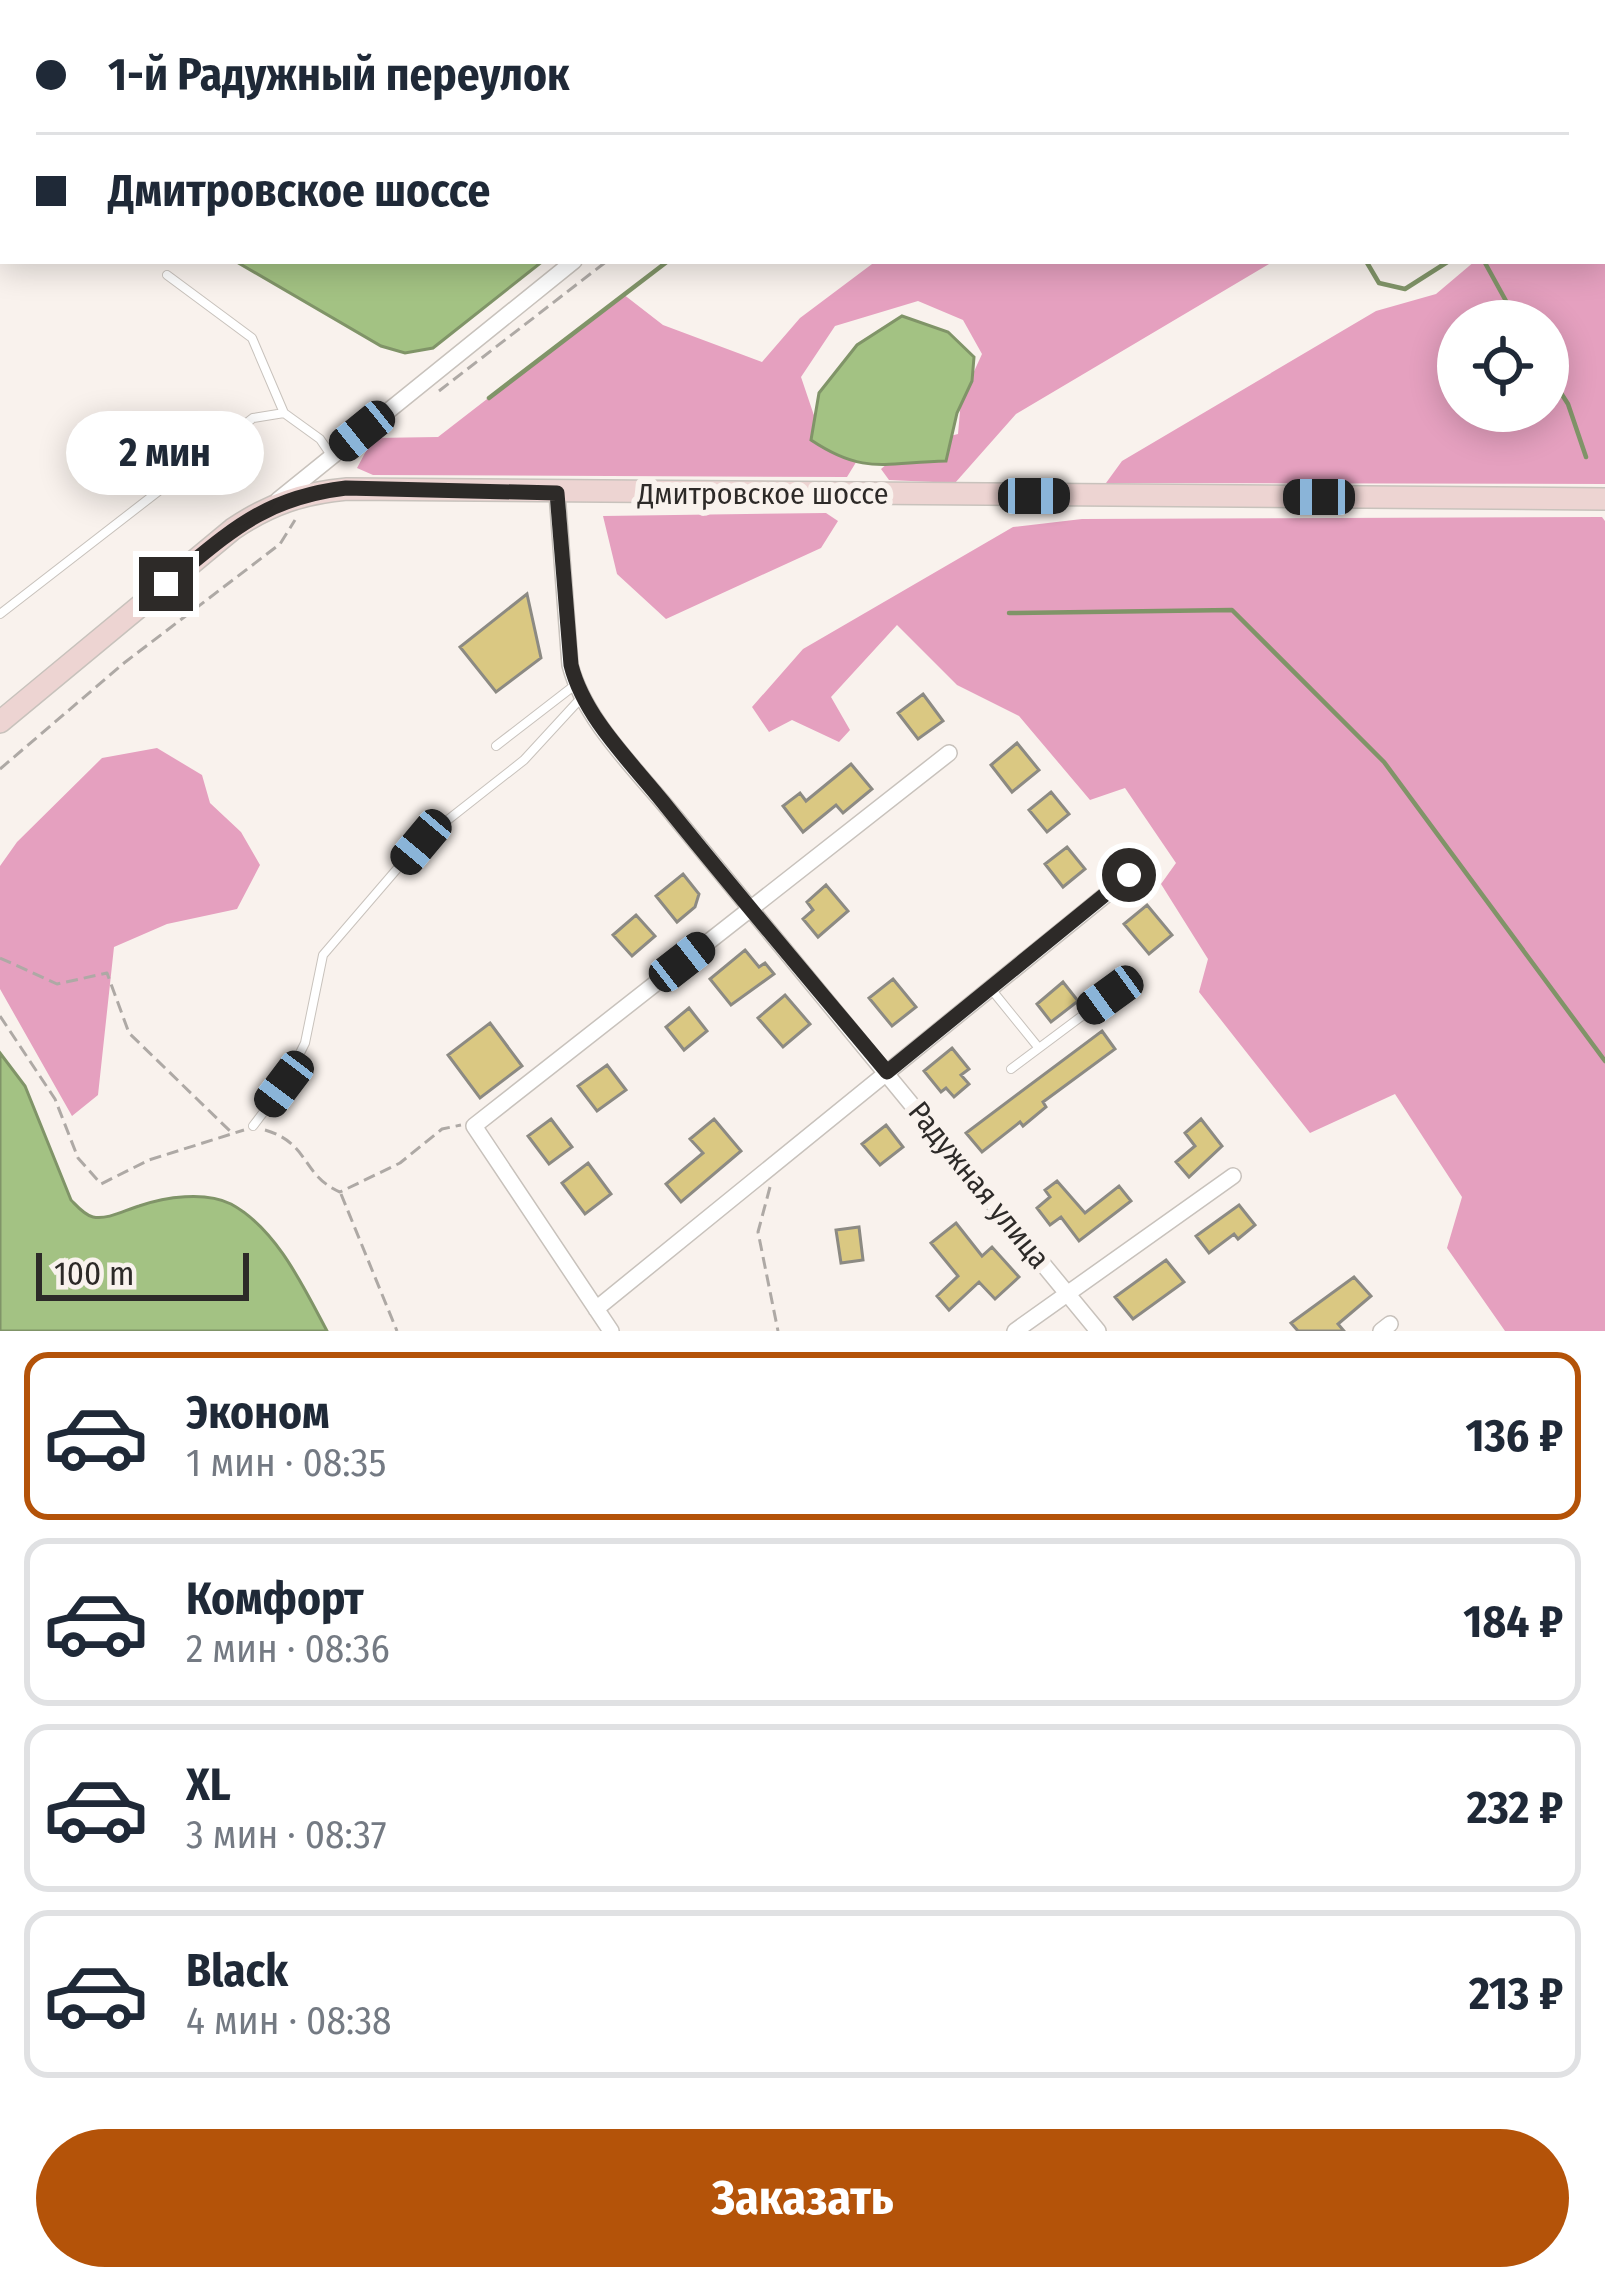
<!DOCTYPE html>
<html lang="ru">
<head>
<meta charset="utf-8">
<style>
  body { margin:0; font-family:"Fira Sans Condensed",sans-serif; background:#f6f6f7; color:#1f2937; height:100vh; display:flex; flex-direction:column; font-size:45px; white-space:nowrap }
  * { box-sizing:border-box; margin:0 }
  p { font-size:39px; color:#747a83 }
  .icon { flex:none; width:66px; height:66px; fill:none; stroke:currentColor; stroke-width:2; stroke-linecap:round; stroke-linejoin:round }
  .map { position:relative; height:1331px; overflow:hidden }
  .panel { display:flex; flex-direction:column; background:#fff; flex:1 }
  .panel>* { flex:none }
  .banner { position:absolute; left:0px; top:0px; width:1605px; height:264px; box-shadow:0 6px 30px #0003; display:grid; align-content:center; height:264px; padding:0 36px; background:#fff }
  .controls { position:absolute; left:1437px; top:300px; display:grid; gap:24px }
  .controls a { display:grid; place-items:center; width:132px; height:132px; border-radius:50%; background:#fff; box-shadow:0 6px 30px #0003; font-size:60px }
  .scale { position:absolute; left:36px; bottom:30px; width:213px; box-sizing:border-box; padding-left:12px; border:6px solid #2d2a28; border-top:0; font-size:33px; line-height:42px; white-space:nowrap; color:#2d2a28; -webkit-text-stroke:9px #f9f2ed; paint-order:stroke }
  .end { position:absolute; width:54px; height:54px; margin:-27px; border:15px solid #2d2a28; background:#fff; box-shadow:0 0 0 6px #fff }
  .from { border-radius:50% }
  .bubble { position:absolute; height:84px; border-radius:42px; background:#fff; box-shadow:0 6px 30px #0003; font-size:39px; font-weight:700; line-height:84px; text-align:center }
  .car { position:absolute; width:36px; height:72px; margin:-36px -18px; border-radius:15px; box-shadow:0 0 9px 3px #0007; background:linear-gradient(#222 24%,#8ab4d8 0 40%,#222 0 76%,#8ab4d8 0 86%,#222 0) }
  .banner b { display:flex; align-items:center; gap:42px; height:114px; font-size:45px }
  .banner b+b { border-top:3px solid #e0e1e3 }
  .banner i { width:30px; height:30px; background:#1f2937 }
  ul { padding:21px 0 0; list-style:none }
  li { display:flex; align-items:center; gap:36px; height:168px; margin:0 24px 18px; padding:0 12px; border:6px solid #e0e1e3; border-radius:24px }
  li div { flex:1 }
  li b { display:block; font-size:45px }
  li em { font-style:normal; font-weight:700 }
  li.active { border-color:#b45309 }
  li>.icon { width:108px; height:108px; stroke-width:1.5 }
  .button { display:flex; gap:24px; margin-top:auto; padding:24px 36px }
  .button a { flex:1; height:138px; border-radius:72px; background:#b45309; color:#fff; font-size:48px; font-weight:700; line-height:138px; text-align:center }
  .map>svg:first-child { display:block }
</style>
</head>
<body>
<div class="map">
<svg width="1605" height="1331" viewBox="0 0 1605 1331">
  <rect width="100%" height="100%" fill="#f9f2ed"/>
  <!-- forest -->
  <path fill="#e5a0bf" fill-rule="evenodd" d="M 1082,0 L 1605,0 L 1605,59 L 1602,61 L 1602,3 L 1081,3 Z
    M 1605,177 L 1605,484 L 1106,483 L 1122,461 L 1376,311 L 1436,294 L 1475,261 L 1602,261 ZM 1458,321 L 1548,321 L 1548,411 L 1458,411 Z
    M 876,261 L 1274,261 L 1016,414 L 955,483 L 889,480 L 881,469 L 907,447 L 958,434 L 961,400 L 982,354 L 963,320 L 918,301 L 835,326 L 801,377 L 825,448 L 858,459 L 847,477 L 373,475 L 357,468 L 373,438 L 438,437 L 623,294 L 663,325 L 762,362 L 800,318 Z
    M 826,513 L 838,521 L 821,548 L 666,619 L 617,574 L 603,516 Z
    M 1602,517 L 1605,521 L 1605,1331 L 1505,1331 L 1447,1248 L 1462,1197 L 1395,1094 L 1310,1133 L 1199,992 L 1208,959 L 1161,884 L 1176,863 L 1125,788 L 1090,800 L 1019,716 L 957,685 L 897,625 L 831,697 L 850,730 L 839,742 L 792,720 L 769,732 L 752,707 L 803,649 L 1013,527 L 1082,519 Z
    M 157,748 L 202,775 L 210,803 L 241,832 L 260,865 L 237,909 L 167,924 L 114,947 L 98,1095 L 72,1116 L 0,989 L 0,866 L 17,842 L 102,758 Z"/>
  <!-- water -->
  <path fill="#a3c283" stroke="#809468" stroke-width="3" d="M 0,0 L 872,0 L 3,3 L 0,181 Z
    M 235,261 L 543,261 L 433,348 L 405,353 L 381,346 Z
    M 902,316 L 948,332 L 974,357 L 972,381 L 957,413 L 946,461 C 886,462 865,476 811,440 L 819,393 L 857,345 Z
    M 0,1053 L 25,1086 L 71,1200 C 77,1206 84,1215 93,1217 C 108,1220 125,1210 139,1206 C 165,1197 205,1191 231,1204 C 277,1229 304,1288 327,1331 L 0,1331 Z"/>
  <g fill="none" stroke-linecap="round" stroke-linejoin="round">
    <!-- stream -->
    <path stroke="#809468" stroke-width="4.5" d="M 1391,0 L 1393,3
      M 1005,3 L 1008,0
      M 1422,3 L 1424,0
      M 1366,261 L 1379,283 L 1405,289 L 1449,261
      M 1484,261 L 1517,321
      M 1548,373 L 1568,404 L 1586,457
      M 489,398 L 668,261
      M 1009,613 L 1232,610 L 1384,762 L 1605,1061"/>
  </g>
  <!-- building -->
  <path fill="#dac882" stroke="#8c8a83" stroke-width="3" d="M 527,594 L 541,658 L 496,692 L 460,647 Z
    M 923,694 L 943,721 L 918,739 L 898,713 Z
    M 1017,743 L 1039,770 L 1012,792 L 991,765 Z
    M 851,764 L 872,789 L 843,813 L 836,805 L 803,832 L 783,806 L 800,793 L 806,801 Z
    M 1051,792 L 1069,814 L 1047,832 L 1029,810 Z
    M 1067,847 L 1085,869 L 1063,887 L 1045,864 Z
    M 683,874 L 699,894 L 695,907 L 677,922 L 656,896 Z
    M 826,885 L 848,911 L 818,937 L 803,919 L 813,910 L 807,902 Z
    M 1147,905 L 1172,935 L 1149,954 L 1124,924 Z
    M 636,915 L 655,936 L 632,956 L 613,935 Z
    M 745,950 L 759,967 L 765,963 L 774,974 L 731,1005 L 710,979 Z
    M 893,979 L 916,1007 L 892,1026 L 869,998 Z
    M 1063,982 L 1078,1001 L 1051,1022 L 1037,1004 Z
    M 785,995 L 810,1024 L 783,1047 L 758,1018 Z
    M 689,1008 L 707,1031 L 684,1050 L 666,1027 Z
    M 490,1023 L 522,1066 L 480,1098 L 448,1055 Z
    M 1102,1031 L 1115,1049 L 1043,1102 L 1046,1107 L 1023,1126 L 1020,1122 L 982,1152 L 966,1133 Z
    M 952,1048 L 969,1069 L 961,1075 L 969,1084 L 954,1097 L 946,1088 L 941,1092 L 924,1071 Z
    M 607,1065 L 626,1090 L 597,1111 L 578,1086 Z
    M 551,1119 L 572,1147 L 549,1164 L 528,1136 Z
    M 714,1119 L 741,1151 L 681,1202 L 666,1184 L 703,1153 L 690,1139 Z
    M 1201,1119 L 1222,1146 L 1189,1177 L 1176,1162 L 1195,1146 L 1185,1133 Z
    M 886,1125 L 903,1147 L 880,1165 L 862,1144 Z
    M 588,1163 L 611,1194 L 585,1214 L 562,1183 Z
    M 1057,1181 L 1085,1213 L 1119,1186 L 1131,1201 L 1079,1241 L 1061,1217 L 1050,1225 L 1037,1208 L 1050,1197 L 1045,1190 Z
    M 1239,1205 L 1255,1225 L 1238,1239 L 1234,1234 L 1209,1253 L 1196,1236 Z
    M 956,1223 L 982,1256 L 992,1247 L 1019,1277 L 995,1299 L 979,1282 L 949,1310 L 937,1296 L 958,1276 L 931,1243 Z
    M 859,1227 L 863,1260 L 841,1263 L 836,1230 Z
    M 1166,1260 L 1184,1282 L 1133,1319 L 1115,1297 Z
    M 1354,1277 L 1371,1296 L 1338,1324 L 1344,1331 L 1298,1331 L 1291,1323 Z"/>
  <g fill="none" stroke-linecap="round" stroke-linejoin="round">
    <defs>
      <path id="lane" d="M 167,275 L 252,338 L 284,413
        M 0,614 L 253,418 L 284,413 L 320,439 L 331,455
        M 496,746 L 575,685
        M 991,989 L 1038,1047
        M 1011,1069 L 1110,995
        M 253,1126 L 284,1085 L 305,1043 L 323,955 L 421,841 L 524,760 L 582,697"/>
      <path id="street" d="M 899,3 L 903,0
        M 557,493 L 570,665 C 585,722 638,771 675,817 L 1098,1331
        M 278,500 L 574,261
        M 596,1309 L 1129,876
        M 611,1331 L 474,1126 L 949,753
        M 1015,1331 L 1233,1176
        M 1381,1331 L 1390,1324"/>
      <path id="secondary" d="M 0,722 L 233,529 C 270,504 303,493 347,489 L 1605,499"/>
    </defs>
    <!-- lane casing -->
    <use href="#lane" stroke="#c8c2bc" stroke-width="10"/>
    <!-- street casing -->
    <use href="#street" stroke="#c8c2bc" stroke-width="18"/>
    <!-- secondary casing -->
    <use href="#secondary" stroke="#c8c2bc" stroke-width="24"/>
    <!-- path -->
    <path stroke="#aea9a5" stroke-width="3" stroke-dasharray="12 6" stroke-linecap="butt" d="M 932,3 L 936,0
      M 439,391 L 607,261
      M 0,769 L 124,663 L 280,544 L 295,520
      M 0,958 L 57,984 L 107,973 L 129,1033 L 232,1133
      M 0,1016 L 55,1099 L 78,1158 L 101,1184 L 149,1160 L 244,1130
      M 265,1130 C 310,1143 301,1175 340,1192 L 400,1163 L 442,1129 L 461,1125
      M 770,1187 L 758,1232 L 778,1331
      M 341,1194 L 397,1331"/>
    <!-- lane -->
    <use href="#lane" stroke="#fff" stroke-width="8"/>
    <!-- street -->
    <use href="#street" stroke="#fff" stroke-width="15"/>
    <!-- secondary -->
    <use href="#secondary" stroke="#edd4d2" stroke-width="21"/>
  </g>
  <g fill="none" stroke-linecap="round" stroke-linejoin="round">
    <!-- route -->
    <path stroke="#2d2a28" stroke-width="15" d="M 166,584 C 229,533 262,498 346,488 L 557,493 L 571,665 C 584,717 630,761 663,802 C 736,893 812,982 887,1072 L 1129,875"/>
  </g>
  <g text-anchor="middle" stroke-width="12" stroke-linejoin="round" paint-order="stroke">
    <!-- street labels -->
    <g font-size="30" fill="#2d2a28" stroke="#f9f2ed">
      <text x="763" y="504">Дмитровское шоссе</text>
      <text transform="translate(979 1185) rotate(51)" y="10">Радужная улица</text>
    </g>
  </g>
</svg>
<div class="controls">
<a><svg class="icon" aria-label="locate" viewBox="0 0 24 24"><circle cx="12" cy="12" r="6"/><path d="M12 2v4M12 18v4M2 12h4M18 12h4"/></svg></a>
</div>
<div class="scale">100 m</div>
<i class="end from" style="left:1129px;top:875px"></i>
<i class="end" style="left:166px;top:584px"></i>
<div class="bubble" style="left:66px;top:411px;width:198px">2 мин</div>
<i class="car" style="left:362px;top:431px;rotate:231deg"></i>
<i class="car" style="left:1034px;top:496px;rotate:90deg"></i>
<i class="car" style="left:1319px;top:497px;rotate:270deg"></i>
<i class="car" style="left:421px;top:842px;rotate:220deg"></i>
<i class="car" style="left:682px;top:962px;rotate:52deg"></i>
<i class="car" style="left:1110px;top:995px;rotate:234deg"></i>
<i class="car" style="left:284px;top:1084px;rotate:217deg"></i>
<div class="banner">
<b><i class="from"></i>1-й Радужный переулок</b>
<b><i></i>Дмитровское шоссе</b>
</div>
</div>
<section class="panel">
<ul>
<li class="active"><svg class="icon" aria-label="car" viewBox="0 0 24 24"><path d="M5 17H2v-5l4-1 3-4h7l3 4 3 1v5h-3M9 17h6M6 11h13"/><circle cx="7" cy="17" r="2"/><circle cx="17" cy="17" r="2"/></svg><div><b>Эконом</b><p>1 мин · 08:35</p></div><em>136 ₽</em></li>
<li><svg class="icon" aria-label="car" viewBox="0 0 24 24"><path d="M5 17H2v-5l4-1 3-4h7l3 4 3 1v5h-3M9 17h6M6 11h13"/><circle cx="7" cy="17" r="2"/><circle cx="17" cy="17" r="2"/></svg><div><b>Комфорт</b><p>2 мин · 08:36</p></div><em>184 ₽</em></li>
<li><svg class="icon" aria-label="car" viewBox="0 0 24 24"><path d="M5 17H2v-5l4-1 3-4h7l3 4 3 1v5h-3M9 17h6M6 11h13"/><circle cx="7" cy="17" r="2"/><circle cx="17" cy="17" r="2"/></svg><div><b>XL</b><p>3 мин · 08:37</p></div><em>232 ₽</em></li>
<li><svg class="icon" aria-label="car" viewBox="0 0 24 24"><path d="M5 17H2v-5l4-1 3-4h7l3 4 3 1v5h-3M9 17h6M6 11h13"/><circle cx="7" cy="17" r="2"/><circle cx="17" cy="17" r="2"/></svg><div><b>Black</b><p>4 мин · 08:38</p></div><em>213 ₽</em></li>
</ul>
<div class="button"><a>Заказать</a></div>
</section>
</body>
</html>
